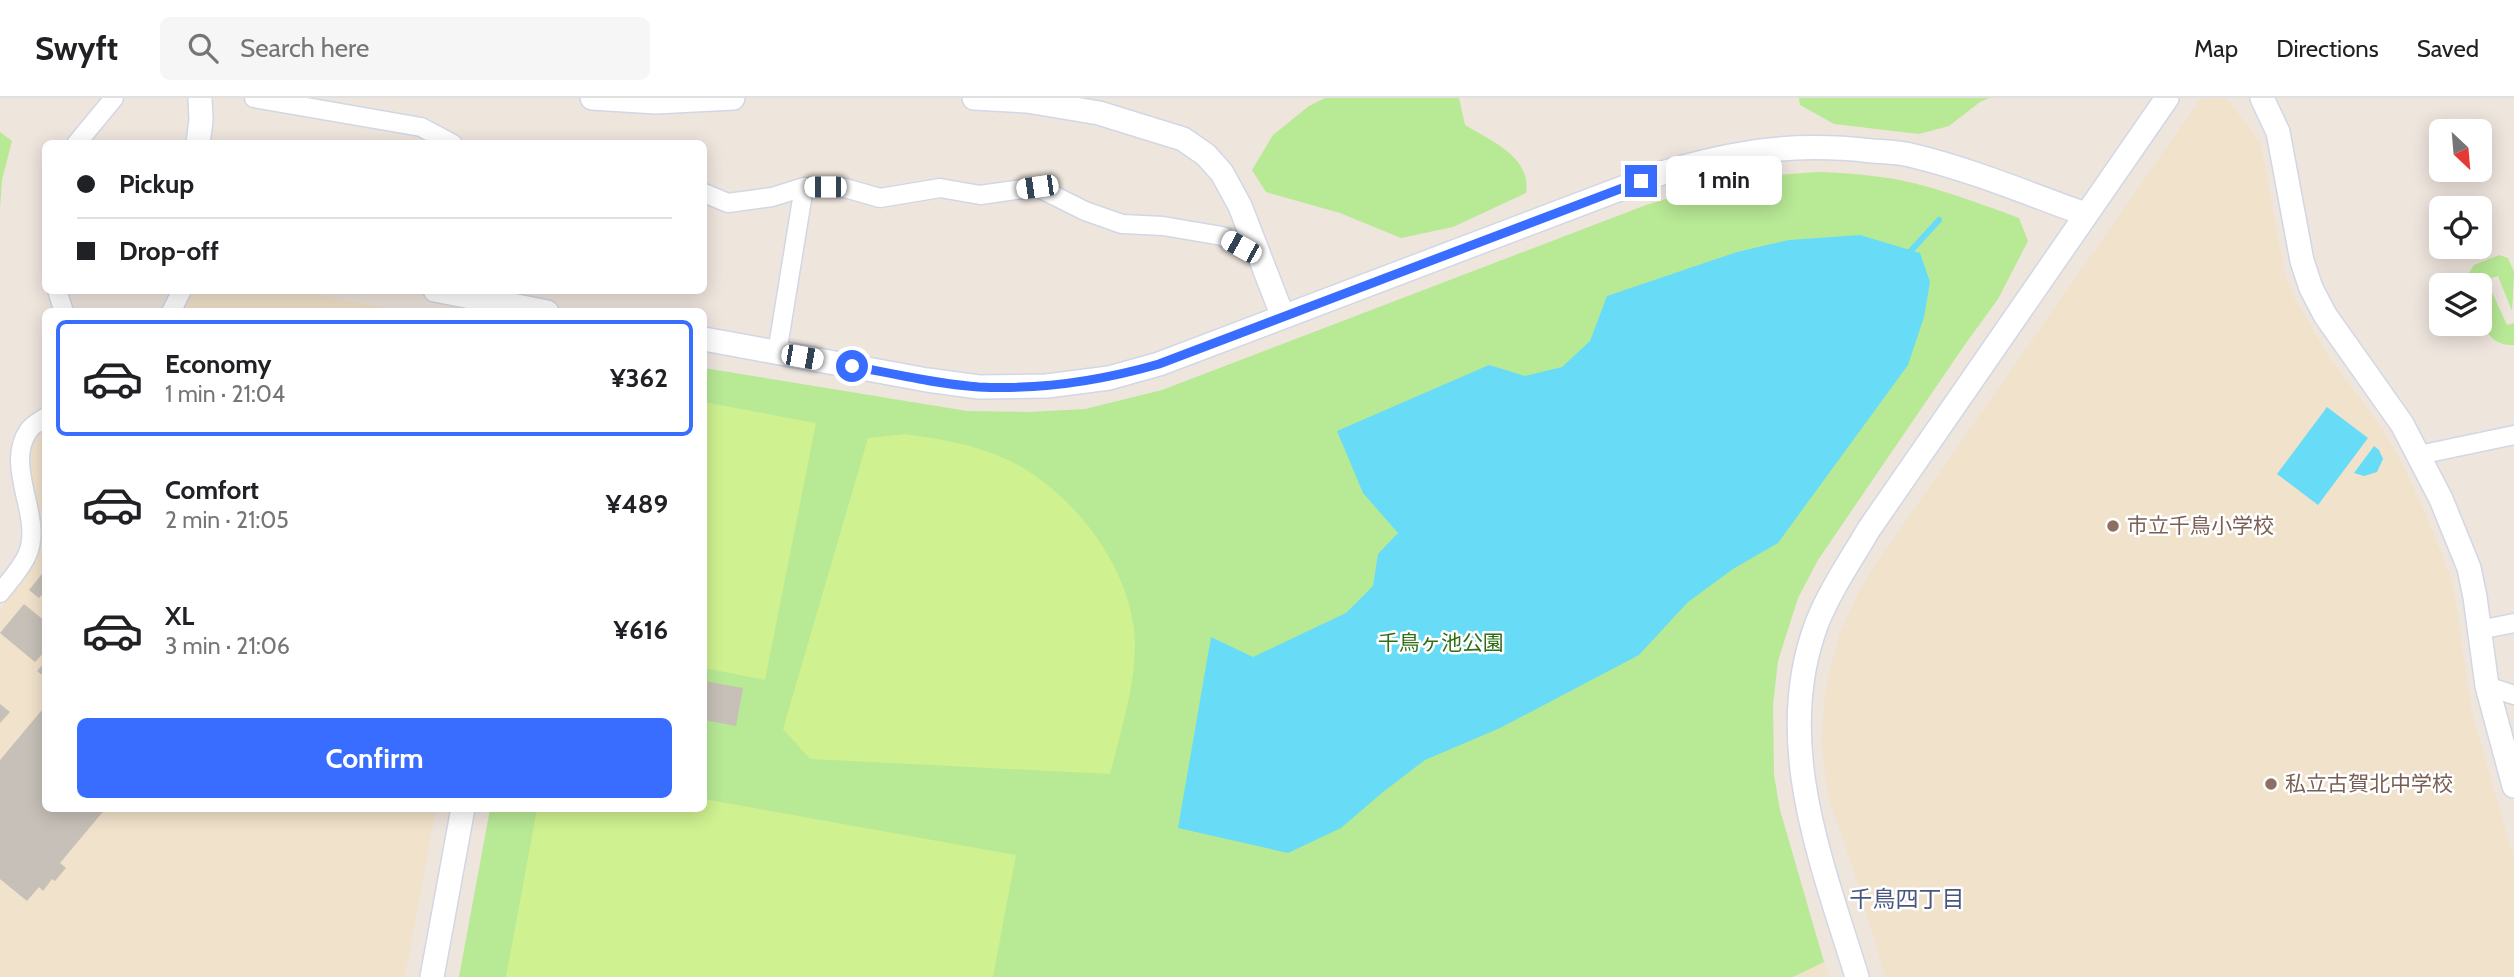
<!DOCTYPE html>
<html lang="en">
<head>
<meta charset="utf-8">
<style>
  body { margin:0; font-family:Cabin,"Noto Sans JP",sans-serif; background:#f6f6f6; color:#202124; height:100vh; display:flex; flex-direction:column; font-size:26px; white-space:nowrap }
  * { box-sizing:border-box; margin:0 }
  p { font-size:23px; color:#757577 }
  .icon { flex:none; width:38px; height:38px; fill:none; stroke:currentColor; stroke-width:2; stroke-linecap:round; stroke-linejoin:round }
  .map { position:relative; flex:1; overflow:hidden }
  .sheet { position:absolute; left:42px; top:210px; width:665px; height:504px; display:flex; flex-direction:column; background:#fff; border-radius:10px; box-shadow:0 4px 18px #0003 }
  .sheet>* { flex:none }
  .hud { position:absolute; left:42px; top:42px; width:665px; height:154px; border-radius:10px; box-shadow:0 4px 18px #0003; display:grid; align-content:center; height:154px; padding:0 35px; background:#fff }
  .needle { width:46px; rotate:154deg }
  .tools { position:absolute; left:2429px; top:21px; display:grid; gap:14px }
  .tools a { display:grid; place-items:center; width:63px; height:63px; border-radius:10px; background:#fff; box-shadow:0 4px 18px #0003; font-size:35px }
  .end { position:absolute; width:32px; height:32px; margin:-16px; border:9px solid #396dff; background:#fff; box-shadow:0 0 0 4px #fff }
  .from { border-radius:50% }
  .bubble { position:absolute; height:49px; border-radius:10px; background:#fff; box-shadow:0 4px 18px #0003; font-size:23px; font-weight:700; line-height:49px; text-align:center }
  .car { position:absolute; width:21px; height:42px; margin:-21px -10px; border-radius:9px; box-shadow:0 0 5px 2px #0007; background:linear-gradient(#fff 24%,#345 0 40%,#fff 0 76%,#345 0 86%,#fff 0) }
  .hud b { display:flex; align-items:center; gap:24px; height:66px; font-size:26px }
  .hud b+b { border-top:2px solid #e0e0e0 }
  .hud i { width:18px; height:18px; background:#202124 }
  ul { padding:12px 0 0; list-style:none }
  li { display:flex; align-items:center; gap:21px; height:116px; margin:0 14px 10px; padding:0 21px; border:4px solid transparent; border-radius:10px }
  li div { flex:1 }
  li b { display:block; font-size:26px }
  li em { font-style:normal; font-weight:700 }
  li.active { border-color:#396dff }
  li>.icon { width:63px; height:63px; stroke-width:1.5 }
  .button { display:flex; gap:14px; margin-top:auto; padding:14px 35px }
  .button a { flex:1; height:80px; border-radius:10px; background:#396dff; color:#fff; font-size:28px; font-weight:700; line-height:80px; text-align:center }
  header { display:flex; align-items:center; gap:42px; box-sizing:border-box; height:98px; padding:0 35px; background:#fff; border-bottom:2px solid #e0e0e0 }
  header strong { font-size:33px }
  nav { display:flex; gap:38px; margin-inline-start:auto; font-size:24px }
  .search { width:490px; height:63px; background:#f6f6f6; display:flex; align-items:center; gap:18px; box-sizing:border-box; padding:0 24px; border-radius:10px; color:#757577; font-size:26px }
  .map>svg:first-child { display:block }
</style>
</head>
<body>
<header>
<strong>Swyft</strong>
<div class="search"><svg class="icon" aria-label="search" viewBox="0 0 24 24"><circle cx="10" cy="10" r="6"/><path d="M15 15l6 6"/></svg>Search here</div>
<nav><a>Map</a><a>Directions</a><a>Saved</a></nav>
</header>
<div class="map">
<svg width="2514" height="879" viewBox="0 0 2514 879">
  <rect width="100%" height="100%" fill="#eee5dd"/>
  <!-- education -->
  <path fill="#f1e2cb" d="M 2201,0 L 2226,0 L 2261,45 L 2284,173 L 2294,199 L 2329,259 L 2382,330 L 2403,367 L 2425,415 L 2453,485 L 2472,615 L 2514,761 L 2514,879 L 1885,879 L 1853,770 L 1829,702 L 1825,677 L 1822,646 L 1823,614 L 1827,582 L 1840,535 L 1860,491 L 1875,467 Z
    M 194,193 L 298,193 L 402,213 L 185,213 Z
    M 45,332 L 46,710 L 436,711 L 405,879 L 0,879 L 0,512 L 35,461 L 36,408 L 29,364 L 31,350 L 39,337 Z
    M 1824,864 L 1829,879 L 1793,879 Z"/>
  <!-- green -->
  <path fill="#b8e995" d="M 1325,0 L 1459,0 L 1465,27 C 1491,43 1532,59 1526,95 L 1453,129 L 1401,140 L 1340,115 L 1266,94 L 1252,72 L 1273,37 L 1309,8 Z
    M 1799,0 L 1989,0 L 1980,4 L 1949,28 L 1919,36 L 1834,26 L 1800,7 Z
    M 0,34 L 12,43 L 2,82 L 0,111 Z
    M 1823,74 C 1856,76 1889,78 1921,87 C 1954,96 1987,108 2019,120 L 2028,143 L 1998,201 L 1966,245 L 1818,462 L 1798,500 L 1778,563 L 1773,607 L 1774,677 L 1780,712 L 1824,864 L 1793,879 L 459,879 L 490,711 L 704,710 L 704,270 L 967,313 L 1028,314 L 1085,311 L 1162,292 L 1646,107 C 1707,88 1759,76 1823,74 Z
    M 2499,157 L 2508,160 L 2514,174 L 2512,213 L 2498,178 L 2472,187 L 2468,176 L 2474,167 Z
    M 2492,194 L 2507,227 L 2514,225 L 2514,247 C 2485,248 2480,222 2480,198 Z"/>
  <!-- pitch -->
  <path fill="#cff190" d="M 704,304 L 816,325 L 765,582 L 704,570 Z
    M 905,336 C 941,341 974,346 1008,362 C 1074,393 1137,476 1135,551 C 1134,593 1120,636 1110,676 L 810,661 L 783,631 L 868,340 Z
    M 704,701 L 1016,757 L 993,879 L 506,879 L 537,711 L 704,710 Z"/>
  <!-- water -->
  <path fill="#68dcf7" d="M 1860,137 L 1920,155 L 1930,184 L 1924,219 L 1908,267 L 1778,445 L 1733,471 L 1688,504 L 1639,557 L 1500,630 L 1425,662 L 1383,694 L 1341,730 L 1288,755 L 1178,730 L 1211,539 L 1253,559 L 1346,515 L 1373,488 L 1378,456 L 1398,435 L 1363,395 L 1337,333 L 1489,267 L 1525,278 L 1562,269 L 1590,243 L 1607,198 L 1737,154 L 1789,142 Z
    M 2327,309 L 2368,340 L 2318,407 L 2277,376 Z
    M 2374,348 L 2379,352 L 2383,361 L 2377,374 L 2364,378 L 2354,375 Z"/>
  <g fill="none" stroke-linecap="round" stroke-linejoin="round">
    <!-- stream -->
    <path stroke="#68dcf7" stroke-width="6" d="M 1907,157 L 1939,122"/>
  </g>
  <!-- building -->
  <path fill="#c6c0b8" d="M 46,471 L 46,492 L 39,500 L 29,492 Z
    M 24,506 L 46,524 L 46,552 L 35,564 L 0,535 Z
    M 46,563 L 46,580 L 37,573 Z
    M 704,583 L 743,590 L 736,628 L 704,622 Z
    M 0,606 L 10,614 L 0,625 Z
    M 42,612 L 46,615 L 46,710 L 106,710 L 60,765 L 66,770 L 55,783 L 52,781 L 43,793 L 39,789 L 27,803 L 0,781 L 0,662 Z"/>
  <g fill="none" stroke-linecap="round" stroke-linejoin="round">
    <defs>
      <path id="minor" d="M 254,0 L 421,29 L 453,46
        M 76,46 L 114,0
        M 704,95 L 728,105 L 772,99 L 804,89 L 845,90 L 880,100 L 940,90 L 980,97 L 1037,89 L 1085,113 L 1122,126 L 1163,128 L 1222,138 L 1260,159
        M 57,192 L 64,214
        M 171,214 L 182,192
        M 777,255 L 804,89
        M 2419,357 L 2514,337
        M 0,495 C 10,482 22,470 28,455 C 43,417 3,368 29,332 C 32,327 40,323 46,319
        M 2479,532 L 2514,525
        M 2487,588 L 2514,597"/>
      <path id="tertiary" d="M 592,0 L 656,4 L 733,0
        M 974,0 L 1027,3 L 1099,15 L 1183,41 L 1206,57 L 1222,75 L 1240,108 L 1283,219
        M 2262,0 L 2278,34 L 2302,163 L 2311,190 L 2325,217 L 2402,326 L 2441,401 L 2469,470 L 2475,499 L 2487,588 L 2514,688
        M 198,46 L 201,22 L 200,0
        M 435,192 L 547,214
        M 704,241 L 927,282 L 979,289 L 1047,288 L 1109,280 L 1159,266 L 1662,75 C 1737,53 1793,44 1872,53 C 1885,54 1900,54 1914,58 C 1972,72 2029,96 2085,116
        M 432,879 L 463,710
        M 1857,879 C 1822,765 1772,643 1817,525 C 1830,492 1851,462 1869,431 L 2167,0"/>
    </defs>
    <!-- minor casing -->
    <use href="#minor" stroke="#d2d7e5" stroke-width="21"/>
    <!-- tertiary casing -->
    <use href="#tertiary" stroke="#d2d7e5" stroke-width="26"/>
    <!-- minor -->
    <use href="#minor" stroke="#fff" stroke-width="18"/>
    <!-- tertiary -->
    <use href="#tertiary" stroke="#fff" stroke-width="23"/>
  </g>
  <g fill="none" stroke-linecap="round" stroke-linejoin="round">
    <!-- route -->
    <path stroke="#396dff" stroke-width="9" d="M 852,268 C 894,276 937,286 979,289 C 1041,292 1100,283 1159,266 L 1641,83"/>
  </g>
  <!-- markers -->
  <g fill="#8d6e63" stroke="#fff" stroke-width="2.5">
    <circle cx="2113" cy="428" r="7"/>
    <circle cx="2271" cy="686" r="7"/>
  </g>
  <g text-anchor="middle" stroke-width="5" stroke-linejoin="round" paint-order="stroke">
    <!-- education labels -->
    <g font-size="21" fill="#785e54" stroke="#fff" text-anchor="start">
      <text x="2127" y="435">市立千鳥小学校</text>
      <text x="2285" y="693">私立古賀北中学校</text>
    </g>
    <!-- park labels -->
    <g font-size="21" fill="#2e6f15" stroke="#fff">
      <text x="1441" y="552">千鳥ヶ池公園</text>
    </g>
    <!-- neighbourhood labels -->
    <g font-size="23" fill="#485680" stroke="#fff">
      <text x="1907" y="809">千鳥四丁目</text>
    </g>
  </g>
</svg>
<div class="tools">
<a><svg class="needle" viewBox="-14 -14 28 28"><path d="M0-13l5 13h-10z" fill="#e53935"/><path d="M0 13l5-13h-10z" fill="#757577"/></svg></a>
<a><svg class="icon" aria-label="locate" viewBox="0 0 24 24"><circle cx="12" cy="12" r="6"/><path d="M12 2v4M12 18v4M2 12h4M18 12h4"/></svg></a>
<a><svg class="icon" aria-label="layers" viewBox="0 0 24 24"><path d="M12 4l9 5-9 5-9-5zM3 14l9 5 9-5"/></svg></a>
</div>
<i class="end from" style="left:852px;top:268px"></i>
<i class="end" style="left:1641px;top:83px"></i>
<div class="bubble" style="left:1666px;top:58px;width:116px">1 min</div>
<i class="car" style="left:825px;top:89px;rotate:270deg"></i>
<i class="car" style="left:1037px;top:89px;rotate:262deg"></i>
<i class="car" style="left:1241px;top:149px;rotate:299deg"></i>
<i class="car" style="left:802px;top:259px;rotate:100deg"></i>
<div class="hud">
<b><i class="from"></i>Pickup</b>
<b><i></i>Drop-off</b>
</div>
<section class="sheet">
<ul>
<li class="active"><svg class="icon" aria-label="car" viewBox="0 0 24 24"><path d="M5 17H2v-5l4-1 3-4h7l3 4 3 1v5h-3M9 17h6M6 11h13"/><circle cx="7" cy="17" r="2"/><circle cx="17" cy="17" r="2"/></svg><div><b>Economy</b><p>1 min · 21:04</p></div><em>¥362</em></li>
<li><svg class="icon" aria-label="car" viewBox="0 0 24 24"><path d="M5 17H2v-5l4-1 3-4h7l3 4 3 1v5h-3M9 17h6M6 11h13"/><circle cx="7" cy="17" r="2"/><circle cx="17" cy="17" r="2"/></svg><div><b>Comfort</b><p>2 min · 21:05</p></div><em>¥489</em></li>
<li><svg class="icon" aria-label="car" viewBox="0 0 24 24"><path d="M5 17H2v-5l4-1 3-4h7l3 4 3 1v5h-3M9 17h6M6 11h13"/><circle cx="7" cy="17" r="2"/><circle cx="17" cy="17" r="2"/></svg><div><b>XL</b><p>3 min · 21:06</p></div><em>¥616</em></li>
</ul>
<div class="button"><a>Confirm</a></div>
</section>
</div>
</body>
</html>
